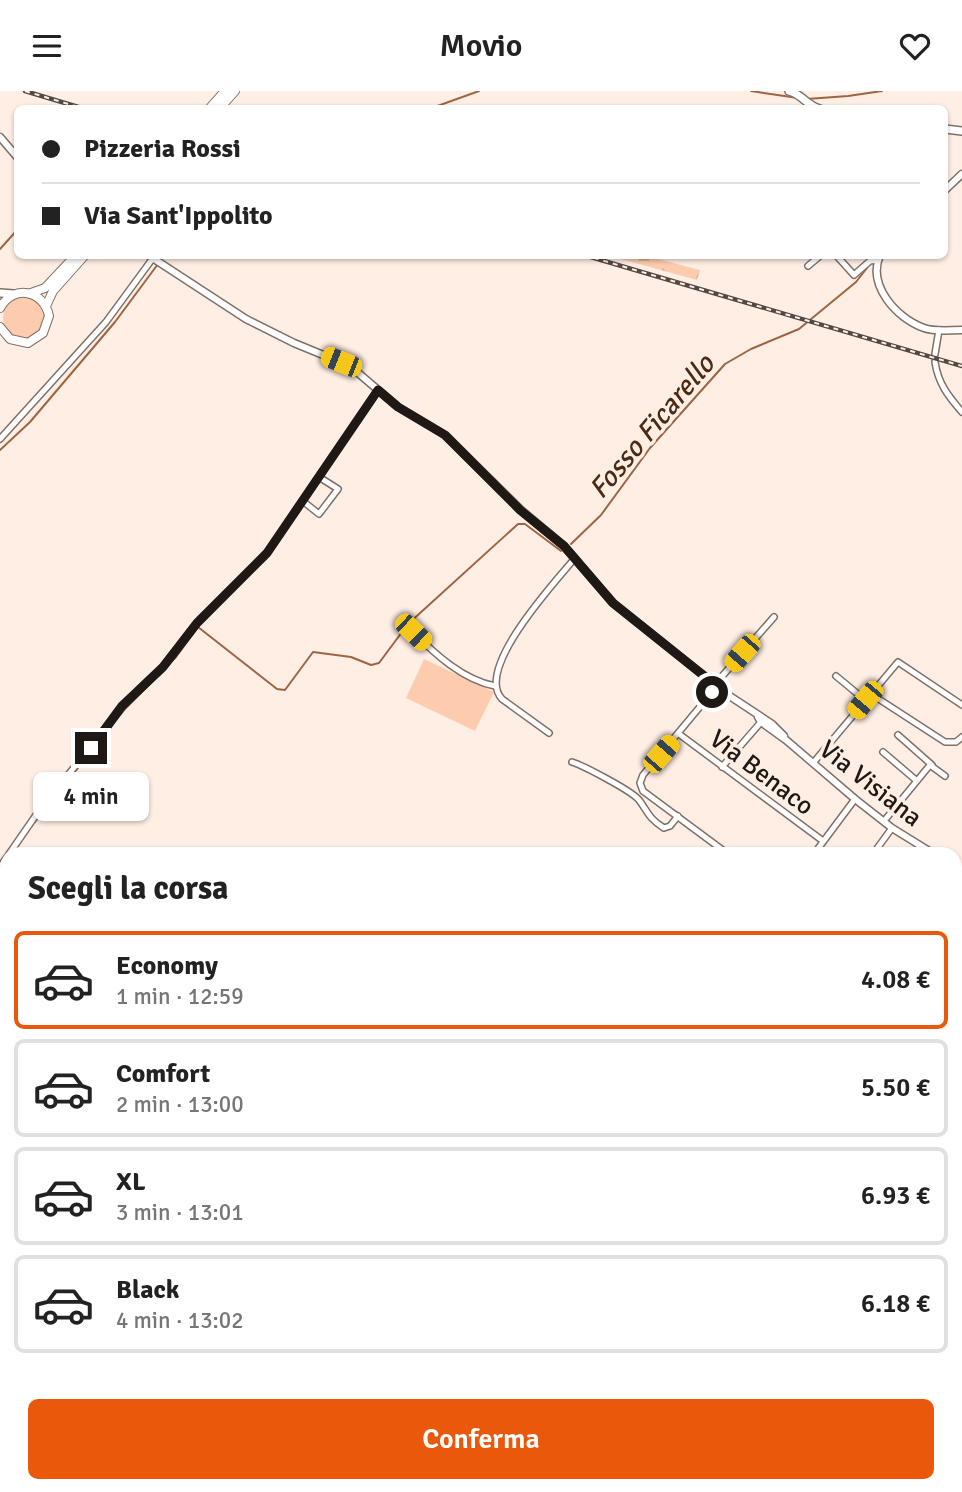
<!DOCTYPE html>
<html lang="it">
<head>
<meta charset="utf-8">
<style>
  body { margin:0; font-family:Signika,sans-serif; background:#f6f6f6; color:#222; height:100vh; display:flex; flex-direction:column; font-size:26px; white-space:nowrap }
  * { box-sizing:border-box; margin:0 }
  p { font-size:23px; color:#767676 }
  .icon { flex:none; width:38px; height:38px; fill:none; stroke:currentColor; stroke-width:2; stroke-linecap:round; stroke-linejoin:round }
  .map { position:relative; flex:1; overflow:hidden }
  .side { position:absolute; left:0px; top:756px; width:962px; height:646px; display:flex; flex-direction:column; background:#fff; border-radius:21px 21px 0 0; box-shadow:0 2px 5px #0004 }
  .side>* { flex:none }
  .banner { position:absolute; left:14px; top:14px; width:934px; height:154px; border-radius:10px; box-shadow:0 2px 5px #0004; display:grid; align-content:center; height:154px; padding:0 28px; background:#fff }
  .end { position:absolute; width:32px; height:32px; margin:-16px; border:9px solid #1f1916; background:#fff; box-shadow:0 0 0 4px #fff }
  .from { border-radius:50% }
  .bubble { position:absolute; height:49px; border-radius:10px; background:#fff; box-shadow:0 2px 5px #0004; font-size:23px; font-weight:600; line-height:49px; text-align:center }
  .car { position:absolute; width:21px; height:42px; margin:-21px -10px; border-radius:9px; box-shadow:0 0 5px 2px #0007; background:linear-gradient(#f5c518 24%,#345 0 40%,#f5c518 0 76%,#345 0 86%,#f5c518 0) }
  .banner b { display:flex; align-items:center; gap:24px; height:66px; font-size:26px }
  .banner b+b { border-top:2px solid #e0e0e0 }
  .banner i { width:18px; height:18px; background:#222 }
  ul { padding:0; list-style:none }
  li { display:flex; align-items:center; gap:21px; height:98px; margin:0 14px 10px; padding:0 14px; border:4px solid #e0e0e0; border-radius:10px }
  li div { flex:1 }
  li b { display:block; font-size:26px }
  li em { font-style:normal; font-weight:600 }
  li.selected { border-color:#ea580c }
  li>.icon { width:63px; height:63px; stroke-width:1.5 }
  h2 { padding:0 28px; font-size:32px; line-height:84px }
  .action { display:flex; gap:14px; margin-top:auto; padding:14px 28px }
  .action a { flex:1; height:80px; border-radius:10px; background:#ea580c; color:#fff; font-size:28px; font-weight:600; line-height:80px; text-align:center }
  header { display:flex; justify-content:space-between; align-items:center; height:91px; padding:0 28px; background:#fff; font-size:32px; font-weight:600 }
  .map>svg:first-child { display:block }
</style>
</head>
<body>
<header><svg class="icon" aria-label="menu" viewBox="0 0 24 24"><path d="M4 6h16M4 12h16M4 18h16"/></svg>Movio<svg class="icon" aria-label="heart" viewBox="0 0 24 24"><path d="M12 20l-8-8c-3-5 5-10 8-4 3-6 11-1 8 4z"/></svg></header>
<div class="map">
<svg width="962" height="1401" viewBox="0 0 962 1401">
  <defs>
    <pattern id="forest-firs" width="22" height="20" patternUnits="userSpaceOnUse" patternTransform="scale(1.75)"><rect width="22" height="20" fill="#fdccaf"/><path d="M5 1l3.5 6h-7zM16 11l3.5 6h-7z" fill="#d8af96"/></pattern>
  </defs>
  <rect width="100%" height="100%" fill="#ffeee4"/>
  <!-- grass -->
  <path fill="#fdccaf" d="M3 227a21 21 0 1 1 42 0a21 21 0 1 1-42 0Z
    M 424,568 L 494,601 L 475,640 L 406,607 Z"/>
  <!-- forest -->
  <path fill="url(#forest-firs)" d="M 610,165 L 646,165 L 700,179 L 697,189 Z"/>
  <g fill="none" stroke-linecap="round" stroke-linejoin="round">
    <!-- stream -->
    <path stroke="#9d6541" stroke-width="2" d="M 751,0 L 798,7
      M 807,8 L 848,5 L 882,0
      M 429,18 L 479,0
      M 0,158 L 18,138
      M 0,359 L 30,331 L 115,231 L 158,173
      M 571,453 L 601,424 L 650,357 L 725,273 L 751,258 L 799,238 L 856,191 L 867,177
      M 34,732 L 125,618 L 176,566 L 198,536 L 277,598 L 285,599 L 313,561 L 351,566 L 371,574 L 379,572 L 408,533 L 518,433 L 525,433 L 561,460
      M 0,781 L 7,771
      M 0,912 L 7,916
      M 0,958 L 7,948"/>
    <defs>
      <path id="minor" d="M 836,164 L 854,184 L 870,170 L 878,169
        M 808,175 L 821,164
        M 935,263 L 939,239
        M 935,271 C 938,292 948,305 962,321
        M 0,348 L 106,231 L 153,167
        M 304,411 L 319,423 L 338,398 L 319,386
        M 413,541 C 435,563 463,589 495,595
        M 836,585 L 865,609
        M 717,591 L 774,526
        M 714,599 L 643,684 L 640,692 L 643,700 L 728,763
        M 871,603 L 945,651 L 956,651 L 962,646
        M 549,642 L 502,608 C 474,578 555,491 575,467
        M 679,643 L 823,750
        M 898,644 L 932,674
        M 883,661 L 917,690
        M 572,671 C 584,675 632,700 639,709 C 648,721 649,728 664,737 L 670,735 L 678,725
        M 813,672 L 898,571 L 962,614
        M 722,676 L 761,631
        M 884,730 L 930,674 L 945,685
        M 9,763 L 43,714 L 106,638 L 122,615 L 163,576 L 197,532 L 267,462 L 378,299
        M 814,763 L 855,708
        M 873,763 L 892,737
        M 0,776 L 7,766
        M 956,941 L 962,946
        M 956,1001 L 962,992
        M 956,1261 L 962,1262
        M 386,1395 L 389,1399
        M 652,1395 L 672,1401
        M 402,1401 L 410,1395
        M 575,1401 L 578,1395"/>
      <path id="tertiary" d="M 0,46 L 18,67
        M 945,99 L 962,83
        M 148,164 L 246,228 L 294,252 L 350,275 L 398,316 L 445,344 L 521,419 L 564,455 L 613,512 L 713,592
        M 880,164 C 867,194 896,227 924,237 C 935,241 949,239 962,239
        M712 595a4 4 0 1 1 8 0a4 4 0 1 1-8 0Z
        M 719,598 L 772,633 L 784,645
        M 758,626 L 761,631 L 786,649 L 855,708 L 892,737 L 934,763
        M 956,781 L 962,786
        M 956,847 L 962,839
        M 956,1080 L 962,1085
        M 349,1401 L 358,1395"/>
      <path id="secondary" d="M 789,0 C 802,3 807,15 820,18
        M 945,38 L 962,40
        M 0,202 L 14,203"/>
      <path id="primary" d="M 209,18 L 225,0
        M 219,18 L 235,0
        M 31,202 L 45,197 L 76,164
        M 46,215 L 53,200 L 85,164
        M 0,217 C 13,193 44,199 49,225 L 43,242 L 28,252 L 10,248 L 0,236
        M 0,1144 L 7,1146
        M 0,1161 L 7,1163"/>
      <path id="trunk" d="M 805,1395 L 826,1401
        M 833,1395 L 854,1401"/>
      <path id="motorway" d="M 16,1401 L 21,1395"/>
    </defs>
    <!-- minor casing -->
    <use href="#minor" stroke="#7f7168" stroke-width="8"/>
    <!-- tertiary casing -->
    <use href="#tertiary" stroke="#7f7168" stroke-width="9"/>
    <!-- secondary casing -->
    <use href="#secondary" stroke="#7f7168" stroke-width="10"/>
    <!-- primary casing -->
    <use href="#primary" stroke="#7f7168" stroke-width="10"/>
    <!-- trunk casing -->
    <use href="#trunk" stroke="#7f7168" stroke-width="10"/>
    <!-- motorway casing -->
    <use href="#motorway" stroke="#7f7168" stroke-width="11"/>
    <!-- minor -->
    <use href="#minor" stroke="#fff" stroke-width="5"/>
    <!-- tertiary -->
    <use href="#tertiary" stroke="#fff" stroke-width="6"/>
    <!-- secondary -->
    <use href="#secondary" stroke="#fff" stroke-width="7"/>
    <!-- primary -->
    <use href="#primary" stroke="#fff" stroke-width="8"/>
    <!-- trunk -->
    <use href="#trunk" stroke="#fff" stroke-width="8"/>
    <!-- motorway -->
    <use href="#motorway" stroke="#fff" stroke-width="9"/>
    <defs>
      <path id="rail" d="M 25,0 L 85,18
        M 584,164 L 962,275"/>
    </defs>
    <!-- rail casing -->
    <use href="#rail" stroke="#524944" stroke-width="4.5"/>
    <!-- rail -->
    <use href="#rail" stroke="#ffeee4" stroke-width="2" stroke-dasharray="5" stroke-linecap="butt"/>
  </g>
  <g fill="none" stroke-linecap="round" stroke-linejoin="round">
    <!-- route -->
    <path stroke="#1f1916" stroke-width="9" d="M 91,657 L 122,615 L 163,576 L 197,532 L 267,462 L 378,299 L 398,316 L 445,344 L 520,419 L 564,455 L 613,512 L 713,592 L 714,599 L 712,601"/>
  </g>
  <g text-anchor="middle" stroke-width="7" stroke-linejoin="round" paint-order="stroke">
    <!-- street labels -->
    <g font-size="26" fill="#1f1916" stroke="#ffeee4">
      <text transform="translate(762 681) rotate(37)" y="9">Via Benaco</text>
      <text transform="translate(871 692) rotate(38)" y="9">Via Visiana</text>
    </g>
    <!-- water labels -->
    <g font-size="28" font-style="italic" fill="#4b2b15" stroke="#ffeee4">
      <text transform="translate(651 335) rotate(-50)" y="10">Fosso Ficarello</text>
    </g>
  </g>
</svg>
<i class="end from" style="left:712px;top:601px"></i>
<i class="end" style="left:91px;top:657px"></i>
<div class="bubble" style="left:33px;top:681px;width:116px">4 min</div>
<i class="car" style="left:341px;top:271px;rotate:292deg"></i>
<i class="car" style="left:413px;top:541px;rotate:134deg"></i>
<i class="car" style="left:742px;top:562px;rotate:221deg"></i>
<i class="car" style="left:865px;top:609px;rotate:220deg"></i>
<i class="car" style="left:661px;top:663px;rotate:41deg"></i>
<div class="banner">
<b><i class="from"></i>Pizzeria Rossi</b>
<b><i></i>Via Sant'Ippolito</b>
</div>
<section class="side">
<h2>Scegli la corsa</h2>
<ul>
<li class="selected"><svg class="icon" aria-label="car" viewBox="0 0 24 24"><path d="M5 17H2v-5l4-1 3-4h7l3 4 3 1v5h-3M9 17h6M6 11h13"/><circle cx="7" cy="17" r="2"/><circle cx="17" cy="17" r="2"/></svg><div><b>Economy</b><p>1 min · 12:59</p></div><em>4.08 €</em></li>
<li><svg class="icon" aria-label="car" viewBox="0 0 24 24"><path d="M5 17H2v-5l4-1 3-4h7l3 4 3 1v5h-3M9 17h6M6 11h13"/><circle cx="7" cy="17" r="2"/><circle cx="17" cy="17" r="2"/></svg><div><b>Comfort</b><p>2 min · 13:00</p></div><em>5.50 €</em></li>
<li><svg class="icon" aria-label="car" viewBox="0 0 24 24"><path d="M5 17H2v-5l4-1 3-4h7l3 4 3 1v5h-3M9 17h6M6 11h13"/><circle cx="7" cy="17" r="2"/><circle cx="17" cy="17" r="2"/></svg><div><b>XL</b><p>3 min · 13:01</p></div><em>6.93 €</em></li>
<li><svg class="icon" aria-label="car" viewBox="0 0 24 24"><path d="M5 17H2v-5l4-1 3-4h7l3 4 3 1v5h-3M9 17h6M6 11h13"/><circle cx="7" cy="17" r="2"/><circle cx="17" cy="17" r="2"/></svg><div><b>Black</b><p>4 min · 13:02</p></div><em>6.18 €</em></li>
</ul>
<div class="action"><a>Conferma</a></div>
</section>
</div>
</body>
</html>
